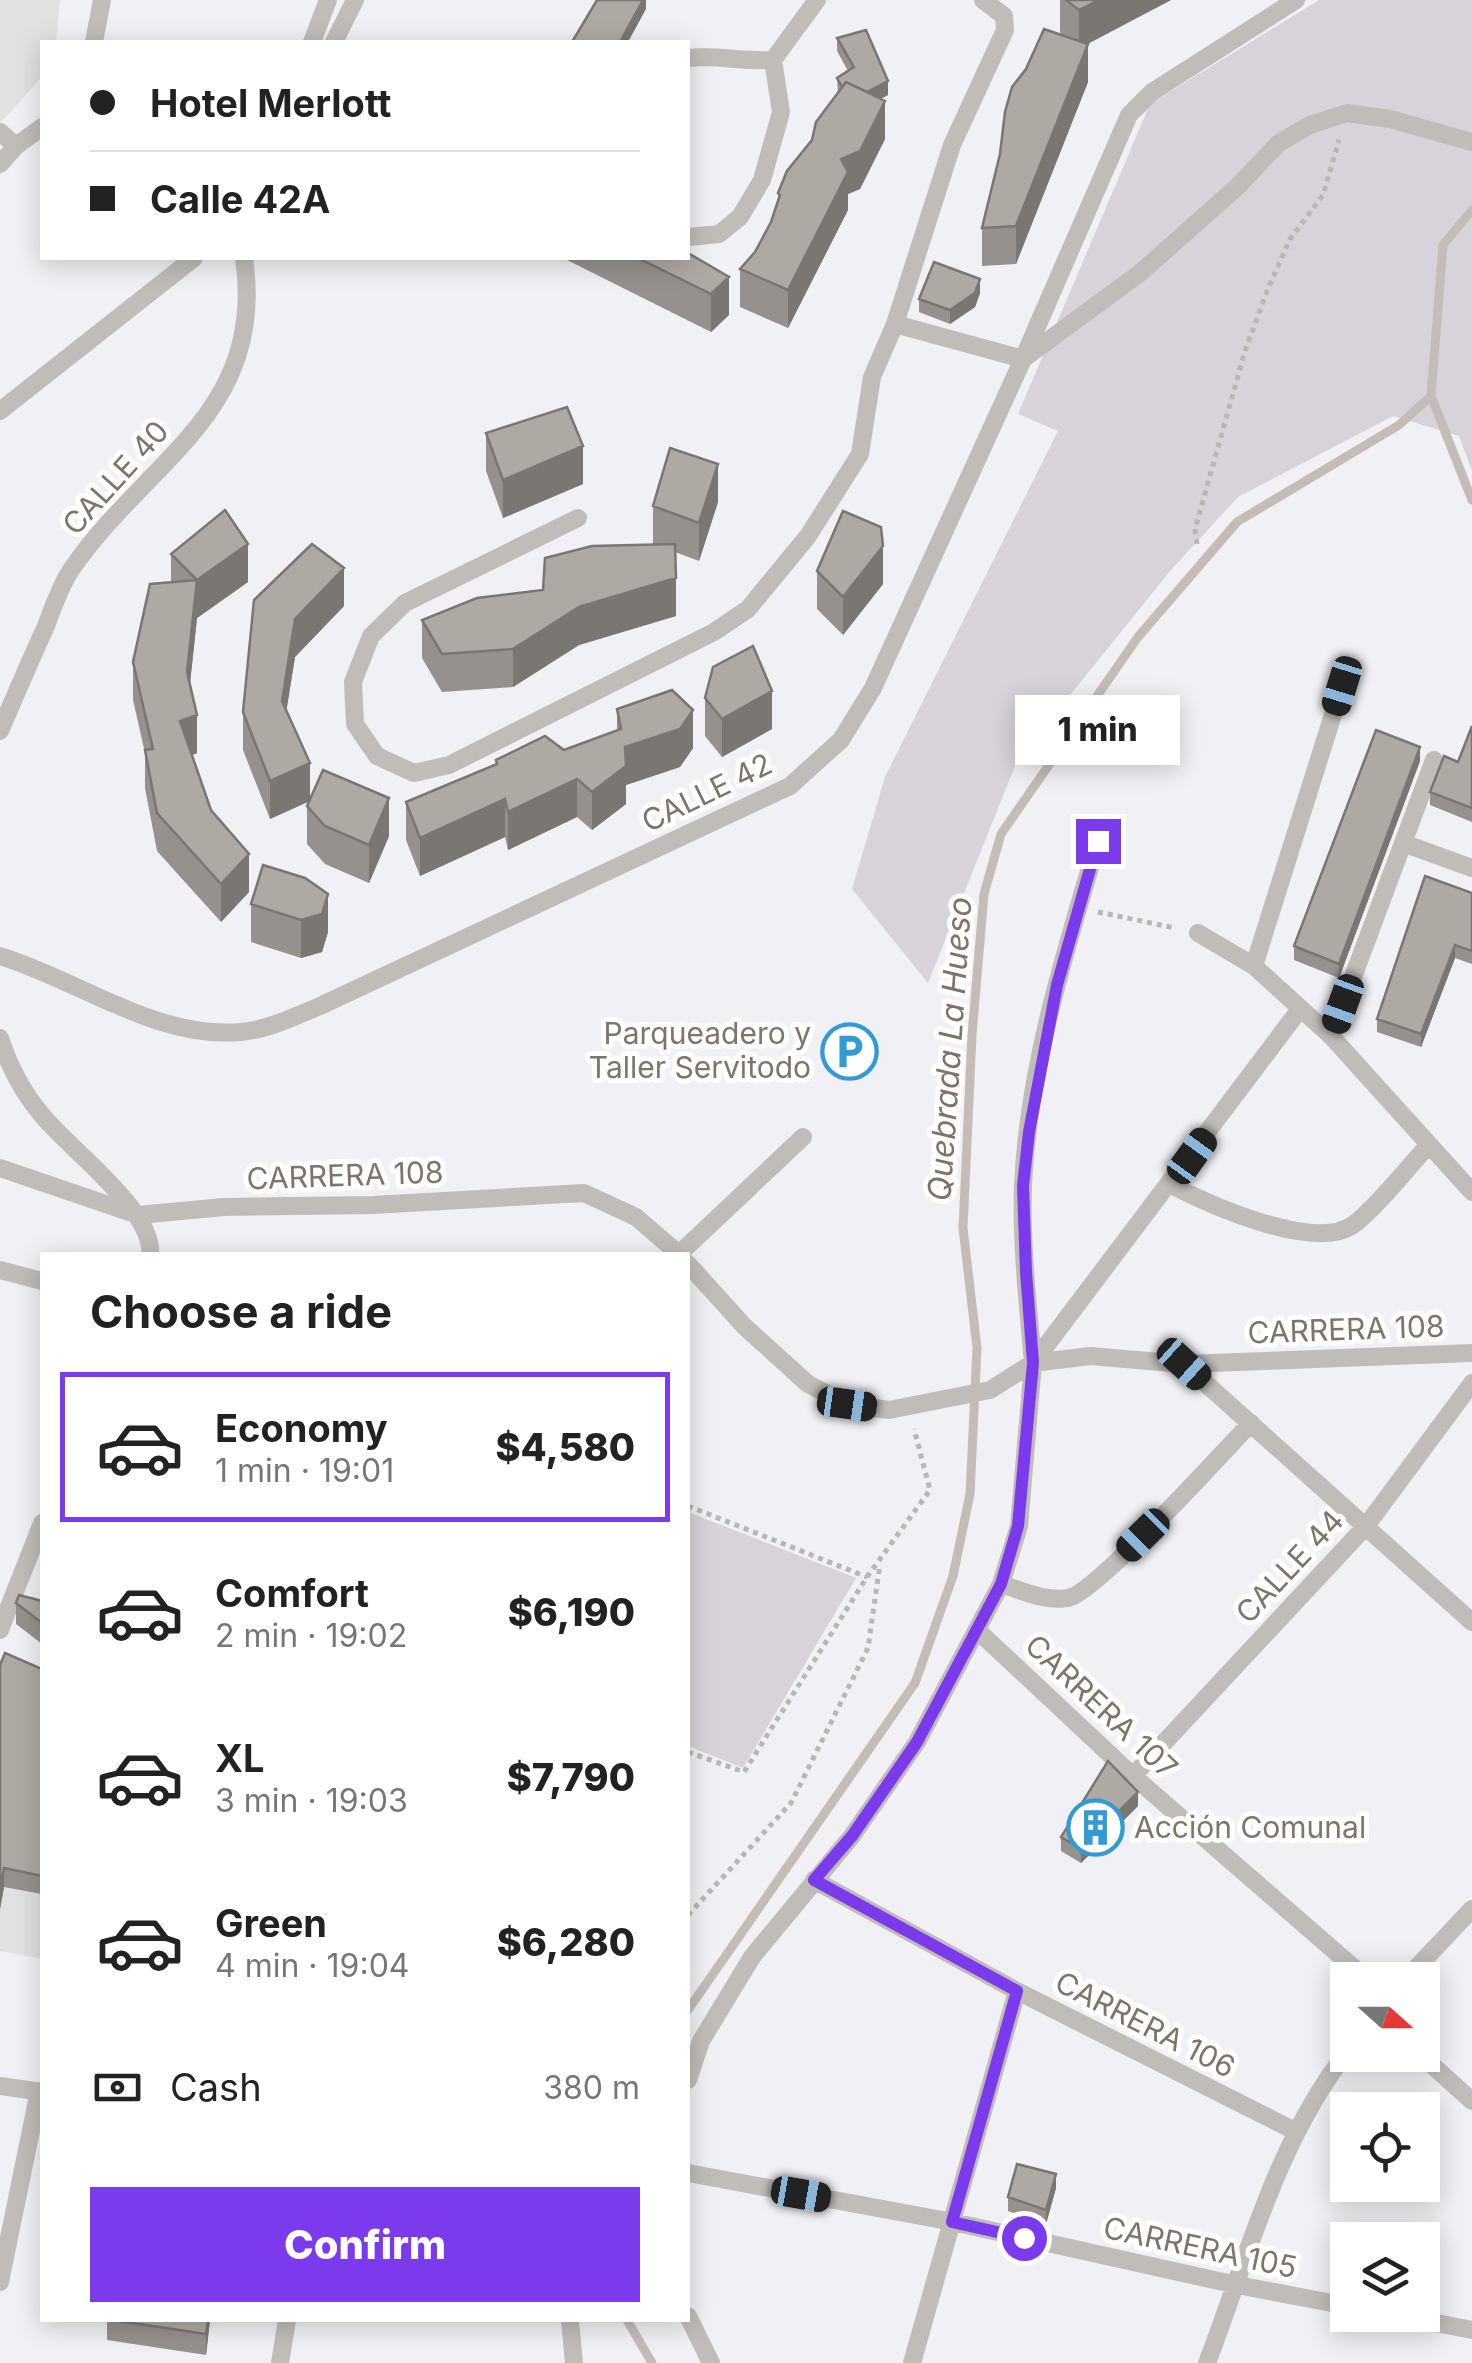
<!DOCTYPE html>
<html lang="en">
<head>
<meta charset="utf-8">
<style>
  body { margin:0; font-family:Inter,sans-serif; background:#f6f6f6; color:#222; height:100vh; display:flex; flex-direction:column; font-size:38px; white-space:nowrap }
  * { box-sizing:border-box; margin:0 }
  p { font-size:32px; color:#767676 }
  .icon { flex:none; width:55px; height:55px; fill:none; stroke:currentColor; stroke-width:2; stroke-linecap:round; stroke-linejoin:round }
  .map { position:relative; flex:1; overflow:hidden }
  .panel { position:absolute; left:40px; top:1252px; width:650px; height:1070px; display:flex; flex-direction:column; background:#fff; border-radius:0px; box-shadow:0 5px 25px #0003 }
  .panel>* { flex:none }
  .hud { position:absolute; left:40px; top:40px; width:650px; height:220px; border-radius:0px; box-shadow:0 5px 25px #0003; display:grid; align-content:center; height:220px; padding:0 50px; background:#fff }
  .needle { width:65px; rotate:111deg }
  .tools { position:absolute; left:1330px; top:1962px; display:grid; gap:20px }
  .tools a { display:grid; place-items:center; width:110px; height:110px; border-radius:0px; background:#fff; box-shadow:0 5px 25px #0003; font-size:50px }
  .end { position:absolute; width:45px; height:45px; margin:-22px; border:12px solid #7c3aed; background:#fff; box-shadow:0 0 0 5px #fff }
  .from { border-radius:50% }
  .bubble { position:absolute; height:70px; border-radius:0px; background:#fff; box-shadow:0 5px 25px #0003; font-size:32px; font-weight:800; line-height:70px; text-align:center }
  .car { position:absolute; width:30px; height:60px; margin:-30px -15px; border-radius:12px; box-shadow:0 0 8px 2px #0007; background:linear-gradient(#222 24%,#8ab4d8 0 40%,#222 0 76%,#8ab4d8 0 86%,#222 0) }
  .hud b { display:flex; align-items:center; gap:35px; height:95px; font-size:38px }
  .hud b+b { border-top:2px solid #e0e0e0 }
  .hud i { width:25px; height:25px; background:#222 }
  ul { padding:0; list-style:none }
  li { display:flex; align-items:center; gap:30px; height:150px; margin:0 20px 15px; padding:0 30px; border:5px solid transparent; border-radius:0px }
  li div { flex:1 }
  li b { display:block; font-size:38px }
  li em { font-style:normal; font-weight:800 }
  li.current { border-color:#7c3aed }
  li>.icon { width:90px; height:90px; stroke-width:1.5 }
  h2 { padding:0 50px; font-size:45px; line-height:120px }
  .pay { display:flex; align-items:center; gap:25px; height:110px; padding:0 50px; font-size:38px }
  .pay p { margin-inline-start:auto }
  .button { display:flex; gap:20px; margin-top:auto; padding:20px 50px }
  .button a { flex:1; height:115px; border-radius:0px; background:#7c3aed; color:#fff; font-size:40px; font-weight:800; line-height:115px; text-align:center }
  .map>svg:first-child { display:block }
</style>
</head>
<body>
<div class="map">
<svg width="1472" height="2363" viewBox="0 0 1472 2363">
  <rect width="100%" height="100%" fill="#f1f0f4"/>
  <!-- built -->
  <path fill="#e1e1e1" d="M 0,0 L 60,0 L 56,42 L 42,42 L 42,77 L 0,123 Z
    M 0,1795 L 42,1802 L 42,1959 L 0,1951 Z"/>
  <!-- green -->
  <path fill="#d8d2da" d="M 1319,0 L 1472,0 L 1472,471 L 1459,436 L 1393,416 L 1238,497 L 1170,571 L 1017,761 L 928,983 L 852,889 L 885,777 L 1058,431 L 1018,414 L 1150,104 Z
    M 688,1512 L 856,1578 L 743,1768 L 688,1746 Z"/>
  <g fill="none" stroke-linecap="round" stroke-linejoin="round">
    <!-- stream -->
    <path stroke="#c5bcb6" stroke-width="9" d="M 1431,396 L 1472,500
      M 688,2010 L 915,1683 L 953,1576 L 970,1494 L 977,1348 L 963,1228 L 972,1035 L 984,894 L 1001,834 L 1138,637 L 1237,522 L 1399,425 L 1431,396 L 1443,245 L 1472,210
      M 627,2320 L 652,2363"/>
    <!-- path -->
    <path stroke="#b9b6b3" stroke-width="5" stroke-dasharray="5 5" stroke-linecap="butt" d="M 1197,544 L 1195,529 L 1245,351 L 1267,291 L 1290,239 L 1323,195 L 1339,140
      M 1098,912 L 1175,928
      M 688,1506 L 867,1577
      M 688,1752 L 744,1772 L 867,1577 L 930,1490 L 914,1429
      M 688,1915 L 791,1803 L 868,1648 L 880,1564"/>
    <!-- minor -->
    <path stroke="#c0bdb8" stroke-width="18" d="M 94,42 L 102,0
      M 312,42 L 328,0
      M 334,42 L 355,0
      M 688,58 C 717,55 744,62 773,60
      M 0,132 L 16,146
      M 0,164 L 16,146 L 42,127
      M 688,237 L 719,234 L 740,217 L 762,180 L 781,112 L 773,60 L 817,0
      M 895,324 L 952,145 L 1005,30 L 1004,16 L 983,0
      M 0,411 L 194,258
      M 578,518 L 405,603 L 371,636 L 353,682 L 355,724 L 377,756 L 414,773 L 449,765 L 714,632 L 748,609 L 808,536 L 860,454 L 872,377 L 895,324 L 1023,359 L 1140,273 L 1237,187 L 1279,143 L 1310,125 L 1347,113 L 1390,119 L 1472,142
      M 0,731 C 15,696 30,661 46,626 C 53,608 60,586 71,570 C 145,461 267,413 244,258
      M 1403,843 L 1472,868
      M 1198,933 L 1254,966 L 1331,1036 L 1472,1192
      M 0,956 C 79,980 155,1039 240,1032 C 268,1030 295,1016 320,1006 L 790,786 L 841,740 L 873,688 L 1023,359 L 1129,115 L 1152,92 L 1296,0
      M 1254,966 L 1342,686
      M 1331,1036 L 1434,760
      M 0,1038 C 9,1066 22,1091 41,1114 C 68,1148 155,1211 150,1255
      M 0,1168 L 138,1215 L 224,1207 L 373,1205 L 584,1193 L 636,1217 L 680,1255
      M 1171,1185 C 1210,1205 1314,1252 1353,1225 C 1375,1209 1408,1167 1428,1146
      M 679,1254 L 803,1137
      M 688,1264 L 744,1326 L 808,1384 L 847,1404 L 889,1410 L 990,1390 L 1033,1363 L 1090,1356 L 1184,1364 L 1472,1353
      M 0,1270 L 42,1281
      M 1033,1363 C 1028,1305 1021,1245 1023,1186 C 1028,1069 1065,952 1098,841
      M 1184,1364 L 1472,1622
      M 1001,1584 C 1023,1591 1046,1602 1068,1598 C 1095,1594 1224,1451 1251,1423
      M 0,1630 L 42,1523
      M 978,1631 L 1133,1776 L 1368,1980
      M 1133,1776 L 1366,1526 L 1472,1383
      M 814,1880 L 1017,1991 L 1295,2131
      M 1405,1980 L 1472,1909
      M 1421,2055 L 1472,2101
      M 688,2080 L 701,2041 L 752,1957 L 852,1836 L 917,1742 L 1001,1584 L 1019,1526 L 1033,1363 L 1300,1009
      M 0,2086 L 42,2092
      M 688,2173 L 953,2222 L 1237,2285 L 1348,2306
      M 0,2282 L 39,2091
      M 1394,2315 L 1472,2330
      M 688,2316 L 711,2363
      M 570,2320 L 574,2363
      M 280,2363 L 287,2320
      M 912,2363 L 1017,1991
      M 1207,2363 C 1247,2259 1278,2138 1348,2051"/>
  </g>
  <!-- wall -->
  <path fill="#96918c" d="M 1060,0 L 1171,0 L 1088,44 L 1088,82 L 1016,264 L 982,266 L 982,228 L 1000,154 L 1064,36 L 1060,33 Z
    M 837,38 L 888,95 L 880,99 L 885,139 L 860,189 L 848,194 L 848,210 L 788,328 L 740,307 L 740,269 L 755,252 L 771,222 L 778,201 L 778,193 L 812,140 L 838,93 L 837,78 L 848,71 L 837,51 Z
    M 563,258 L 688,258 L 729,315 L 711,332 Z
    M 980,293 L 975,307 L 950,324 L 919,312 L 919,299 Z
    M 486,433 L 583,484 L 503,518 L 486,471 Z
    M 718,502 L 699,561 L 675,552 L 676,616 L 579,645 L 513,687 L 442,692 L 422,658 L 422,620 L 543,590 L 656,545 L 653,544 L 653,506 Z
    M 171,554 L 248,582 L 197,618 L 190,684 L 197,753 L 192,755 L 211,810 L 249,892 L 221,922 L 157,851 L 145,788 L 145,753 L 133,700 L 133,662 L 171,582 Z
    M 817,571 L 883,584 L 843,635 L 817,609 Z
    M 254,600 L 344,606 L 295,657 L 286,711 L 310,800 L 389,836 L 369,883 L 325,864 L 307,844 L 307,806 L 309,801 L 270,819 L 243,750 L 243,712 Z
    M 705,698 L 772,729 L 722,757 L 705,736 Z
    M 617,709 L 693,748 L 680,767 L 626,785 L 626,804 L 592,830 L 577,817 L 508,850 L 505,837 L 420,876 L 406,840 L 406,802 L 496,764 L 496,760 L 564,750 L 617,730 Z
    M 1472,726 L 1472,822 L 1430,805 L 1430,792 L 1458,762 Z
    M 1420,761 L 1339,978 L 1294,960 L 1294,946 Z
    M 263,865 L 328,932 L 322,952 L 301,958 L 251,942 L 251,904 Z
    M 1472,893 L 1472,964 L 1455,958 L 1421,1047 L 1377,1032 L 1377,1019 Z
    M 42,1578 L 42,1644 L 16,1624 L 16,1603 L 40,1600 L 40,1585 Z
    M 0,1665 L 42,1669 L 42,1894 L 4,1887 L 0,1909 Z
    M 1138,1806 L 1081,1863 L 1061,1851 L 1061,1837 Z
    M 1056,2188 L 1046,2224 L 1008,2211 L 1008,2197 Z
    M 107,2320 L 210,2320 L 206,2355 L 107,2340 Z"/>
  <!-- shaded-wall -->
  <path fill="#7a7672" d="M 643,0 L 646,0 L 646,9 L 628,42 L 620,42 Z
    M 1099,0 L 1171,0 L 1079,48 L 1079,10 Z
    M 1088,44 L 1088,82 L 1016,264 L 1016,226 Z
    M 888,81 L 888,95 L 850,115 L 850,102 Z
    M 885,101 L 885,139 L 860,189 L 848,194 L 848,210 L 788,328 L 788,290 L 841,159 Z
    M 729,277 L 729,315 L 711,332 L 711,294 Z
    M 980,279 L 980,293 L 975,307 L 950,324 L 950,310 Z
    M 583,446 L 583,484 L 503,518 L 503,480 Z
    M 718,464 L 718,502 L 699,561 L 699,523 Z
    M 248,544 L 248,582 L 197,618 L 187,710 L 187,672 L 197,580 Z
    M 883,546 L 883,584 L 843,635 L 843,597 Z
    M 344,568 L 344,606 L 295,657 L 282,739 L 282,701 L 295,619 Z
    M 676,578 L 676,616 L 579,645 L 513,687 L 513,649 L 579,607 Z
    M 772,691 L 772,729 L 722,757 L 722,719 Z
    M 693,710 L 693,748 L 680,767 L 626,785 L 626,804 L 592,830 L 592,792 L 625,747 Z
    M 197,715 L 197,753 L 180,759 L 180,721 Z
    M 1420,747 L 1420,761 L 1339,978 L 1339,964 Z
    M 310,763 L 310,801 L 270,819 L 270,781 Z
    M 577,779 L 577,817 L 508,850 L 508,812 Z
    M 389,798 L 389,836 L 369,883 L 369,845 Z
    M 505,799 L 505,837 L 420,876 L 420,838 Z
    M 249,854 L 249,892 L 221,922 L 221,884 Z
    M 328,894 L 328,932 L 322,952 L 301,958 L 301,920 Z
    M 1455,945 L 1455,958 L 1421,1047 L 1421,1034 Z
    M 1138,1792 L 1138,1806 L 1081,1863 L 1081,1849 Z
    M 4,1868 L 4,1887 L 0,1909 L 0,1890 Z
    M 1056,2174 L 1056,2188 L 1046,2224 L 1046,2210 Z
    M 208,2320 L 210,2320 L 206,2355 L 206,2334 Z"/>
  <!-- building -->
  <path fill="#afa9a3" stroke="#7a7672" stroke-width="2.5" d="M 597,0 L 643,0 L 620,42 L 572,42 Z
    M 1066,0 L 1099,0 L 1079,10 Z
    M 1044,29 L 1088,44 L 1016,226 L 982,228 L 1000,154 L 1005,112 L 1012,87 L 1026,69 Z
    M 866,30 L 888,81 L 867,92 L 846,82 L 842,87 L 837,78 L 854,67 L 837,38 Z
    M 846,82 L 885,101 L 860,151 L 841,159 L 848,172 L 788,290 L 740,269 L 755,252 L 771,222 L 780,195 L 778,193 L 787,171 L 812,140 L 816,122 Z
    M 688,253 L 729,277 L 711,294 L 638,258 L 688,258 Z
    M 934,262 L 980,279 L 975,293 L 950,310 L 919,299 Z
    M 567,407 L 583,446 L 503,480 L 486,433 Z
    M 670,448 L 718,464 L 699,523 L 653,506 Z
    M 225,510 L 248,544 L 197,580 L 171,554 Z
    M 843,511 L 881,527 L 883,546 L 843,597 L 817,571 Z
    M 312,544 L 344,568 L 295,619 L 282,701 L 310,763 L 270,781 L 243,712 L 254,600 Z
    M 675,544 L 676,578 L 579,607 L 513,649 L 442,654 L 422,620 L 477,598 L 543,590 L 545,558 L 592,546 Z
    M 197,580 L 187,672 L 197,715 L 180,721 L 211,810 L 249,854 L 221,884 L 157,813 L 145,750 L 153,749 L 133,662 L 150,584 Z
    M 753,646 L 772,691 L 722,719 L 705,698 L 713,667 Z
    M 672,690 L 693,710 L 680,729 L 625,747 L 626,766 L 592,792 L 577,779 L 508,812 L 505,799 L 420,838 L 406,802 L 497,764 L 496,760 L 545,736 L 564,750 L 621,729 L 617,709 Z
    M 1472,726 L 1472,808 L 1430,792 L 1444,756 L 1458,762 Z
    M 1376,730 L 1420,747 L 1339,964 L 1294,946 Z
    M 323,770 L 389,798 L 369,845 L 325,826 L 307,806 Z
    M 263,865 L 305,878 L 328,894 L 322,914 L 301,920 L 251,904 Z
    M 1425,876 L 1472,893 L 1472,951 L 1455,945 L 1421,1034 L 1377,1019 Z
    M 19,1595 L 42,1601 L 42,1623 L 16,1603 Z
    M 5,1653 L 42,1669 L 42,1876 L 4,1868 L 0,1890 L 0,1665 Z
    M 1108,1761 L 1138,1792 L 1081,1849 L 1061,1837 Z
    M 1017,2164 L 1056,2174 L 1046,2210 L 1008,2197 Z
    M 112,2320 L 208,2320 L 206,2334 Z"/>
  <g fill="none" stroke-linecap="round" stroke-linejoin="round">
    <!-- route -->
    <path stroke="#7c3aed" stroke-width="12" d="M 1024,2238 L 952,2222 L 1017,1991 L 814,1880 L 852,1836 L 917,1742 L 1001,1584 L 1018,1526 L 1033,1363 L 1026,1272 L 1023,1186 L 1029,1132 L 1057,985 L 1098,841"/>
  </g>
  <!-- icons -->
  <defs>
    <symbol id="parking-ring" viewBox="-11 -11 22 22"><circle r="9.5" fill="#fff" stroke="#309bd4" stroke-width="1.5"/><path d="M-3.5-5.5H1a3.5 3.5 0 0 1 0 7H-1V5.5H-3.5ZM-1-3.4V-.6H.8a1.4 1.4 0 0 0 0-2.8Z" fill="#309bd4"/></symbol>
    <symbol id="building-ring" viewBox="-11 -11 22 22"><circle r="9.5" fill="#fff" stroke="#309bd4" stroke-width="1.5"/><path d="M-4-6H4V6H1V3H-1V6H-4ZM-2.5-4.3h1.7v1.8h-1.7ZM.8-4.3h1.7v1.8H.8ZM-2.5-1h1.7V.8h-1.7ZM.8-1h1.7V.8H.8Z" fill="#309bd4"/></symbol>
  </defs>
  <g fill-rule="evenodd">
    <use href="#parking-ring" x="818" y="1020" width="63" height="63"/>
    <use href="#building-ring" x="1064" y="1796" width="63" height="63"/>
  </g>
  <g text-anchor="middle" stroke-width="10" stroke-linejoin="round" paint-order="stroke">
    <!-- street labels -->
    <g font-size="30" fill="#7f7465" stroke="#fff">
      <text transform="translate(116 478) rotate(-48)" y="10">CALLE 40</text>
      <text transform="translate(707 793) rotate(-26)" y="10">CALLE 42</text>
      <text transform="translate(345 1176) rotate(-2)" y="10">CARRERA 108</text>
      <text transform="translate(1346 1330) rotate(-2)" y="10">CARRERA 108</text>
      <text transform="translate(1290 1567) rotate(-47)" y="10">CALLE 44</text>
      <text transform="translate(1101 1707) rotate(43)" y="10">CARRERA 107</text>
      <text transform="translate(1145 2025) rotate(27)" y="10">CARRERA 106</text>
      <text transform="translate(1200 2248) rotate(12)" y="10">CARRERA 105</text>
    </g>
    <!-- poi labels -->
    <g font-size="30" fill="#7f7465" stroke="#fff" text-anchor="end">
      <text x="811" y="1044">Parqueadero y<tspan x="811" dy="34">Taller Servitodo</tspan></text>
      <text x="1134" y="1838" text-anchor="start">Acción Comunal</text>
    </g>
    <!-- water labels -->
    <g font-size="32" font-style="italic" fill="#837166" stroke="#fff">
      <text transform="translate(950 1049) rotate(-86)" y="11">Quebrada La Hueso</text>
    </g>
  </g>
</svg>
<div class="tools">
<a><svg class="needle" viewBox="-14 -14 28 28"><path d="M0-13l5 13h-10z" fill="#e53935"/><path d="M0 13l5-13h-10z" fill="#767676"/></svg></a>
<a><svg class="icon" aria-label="locate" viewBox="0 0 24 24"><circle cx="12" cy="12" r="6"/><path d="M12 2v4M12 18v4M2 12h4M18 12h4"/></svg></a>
<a><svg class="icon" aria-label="layers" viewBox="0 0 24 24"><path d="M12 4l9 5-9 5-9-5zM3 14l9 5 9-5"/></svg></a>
</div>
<i class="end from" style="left:1024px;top:2238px"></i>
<i class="end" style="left:1098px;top:841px"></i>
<div class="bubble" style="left:1015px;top:695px;width:165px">1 min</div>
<i class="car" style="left:1342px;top:686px;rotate:197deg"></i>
<i class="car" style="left:1343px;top:1004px;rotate:200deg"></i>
<i class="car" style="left:1192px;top:1156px;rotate:36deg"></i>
<i class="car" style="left:1184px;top:1364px;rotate:132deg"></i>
<i class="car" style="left:847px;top:1404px;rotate:98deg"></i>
<i class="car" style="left:1143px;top:1535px;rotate:225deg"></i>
<i class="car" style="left:801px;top:2194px;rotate:100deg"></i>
<div class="hud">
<b><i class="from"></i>Hotel Merlott</b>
<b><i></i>Calle 42A</b>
</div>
<section class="panel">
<h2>Choose a ride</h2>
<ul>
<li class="current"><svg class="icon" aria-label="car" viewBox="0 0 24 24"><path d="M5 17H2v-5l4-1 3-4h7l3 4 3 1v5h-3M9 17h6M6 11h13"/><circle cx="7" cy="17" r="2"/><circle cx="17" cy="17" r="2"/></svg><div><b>Economy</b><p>1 min · 19:01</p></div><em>$4,580</em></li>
<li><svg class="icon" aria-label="car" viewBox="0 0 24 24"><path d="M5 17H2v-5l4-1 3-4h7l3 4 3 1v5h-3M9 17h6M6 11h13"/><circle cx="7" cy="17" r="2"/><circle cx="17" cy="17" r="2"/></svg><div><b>Comfort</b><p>2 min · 19:02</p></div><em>$6,190</em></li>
<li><svg class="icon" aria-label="car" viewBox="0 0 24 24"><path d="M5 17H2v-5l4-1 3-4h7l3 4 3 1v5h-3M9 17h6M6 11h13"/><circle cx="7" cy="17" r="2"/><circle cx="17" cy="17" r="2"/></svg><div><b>XL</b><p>3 min · 19:03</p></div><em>$7,790</em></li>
<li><svg class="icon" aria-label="car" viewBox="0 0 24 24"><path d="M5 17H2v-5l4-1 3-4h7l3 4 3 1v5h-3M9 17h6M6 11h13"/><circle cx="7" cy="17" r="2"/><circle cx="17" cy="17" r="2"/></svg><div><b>Green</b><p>4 min · 19:04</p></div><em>$6,280</em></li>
</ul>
<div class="pay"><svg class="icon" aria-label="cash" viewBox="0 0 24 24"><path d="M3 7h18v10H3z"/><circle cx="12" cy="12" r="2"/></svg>Cash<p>380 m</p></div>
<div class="button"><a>Confirm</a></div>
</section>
</div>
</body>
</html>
